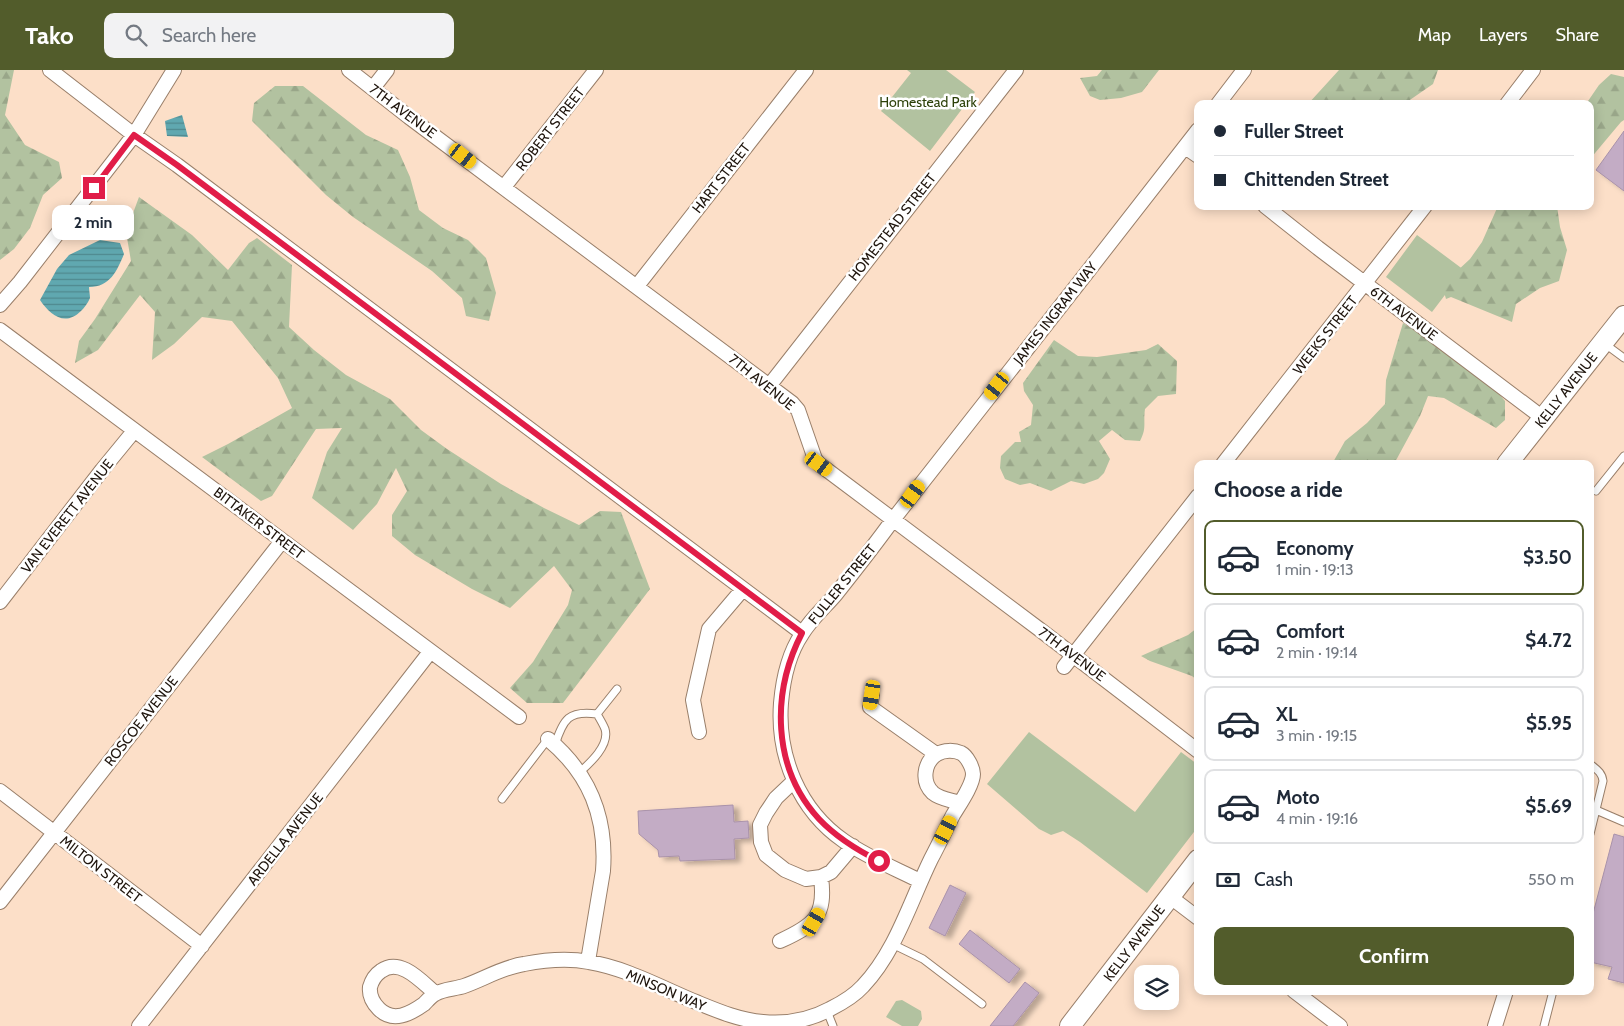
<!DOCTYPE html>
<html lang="en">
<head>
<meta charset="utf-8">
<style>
  body { margin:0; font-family:Cabin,sans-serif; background:#f2f2f3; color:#1f2937; height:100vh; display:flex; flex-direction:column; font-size:19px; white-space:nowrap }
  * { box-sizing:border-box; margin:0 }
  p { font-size:16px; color:#747a83 }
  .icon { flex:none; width:28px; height:28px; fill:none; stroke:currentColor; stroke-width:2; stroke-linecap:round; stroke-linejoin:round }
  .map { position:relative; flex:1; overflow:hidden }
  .panel { position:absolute; left:1194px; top:390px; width:400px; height:535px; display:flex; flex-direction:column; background:#fff; border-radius:10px; box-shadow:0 2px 12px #0003 }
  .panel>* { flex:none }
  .banner { position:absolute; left:1194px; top:30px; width:400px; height:110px; border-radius:10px; box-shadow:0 2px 12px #0003; display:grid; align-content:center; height:110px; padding:0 20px; background:#fff }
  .tools { position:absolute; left:1134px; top:895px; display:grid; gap:10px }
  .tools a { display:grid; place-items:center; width:45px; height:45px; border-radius:10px; background:#fff; box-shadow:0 2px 12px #0003; font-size:25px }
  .end { position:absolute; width:22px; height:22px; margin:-11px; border:6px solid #e11d48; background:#fff; box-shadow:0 0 0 2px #fff }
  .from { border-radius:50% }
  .bubble { position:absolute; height:35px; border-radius:10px; background:#fff; box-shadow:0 2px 12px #0003; font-size:16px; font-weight:700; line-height:35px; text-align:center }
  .car { position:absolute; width:15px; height:30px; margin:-15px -8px; border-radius:6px; box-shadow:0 0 4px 1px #0007; background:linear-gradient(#f5c518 24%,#345 0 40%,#f5c518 0 76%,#345 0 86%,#f5c518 0) }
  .banner b { display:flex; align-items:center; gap:18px; height:48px; font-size:19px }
  .banner b+b { border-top:1px solid #e0e1e3 }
  .banner i { width:12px; height:12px; background:#1f2937 }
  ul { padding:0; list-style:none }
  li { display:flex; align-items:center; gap:15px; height:75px; margin:0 10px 8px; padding:0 10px; border:2px solid #e0e1e3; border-radius:10px }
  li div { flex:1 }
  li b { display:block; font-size:19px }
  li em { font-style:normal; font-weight:700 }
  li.active { border-color:#525c2b }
  li>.icon { width:45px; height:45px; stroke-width:1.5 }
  h2 { padding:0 20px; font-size:22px; line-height:60px }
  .pay { display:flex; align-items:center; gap:12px; height:55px; padding:0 20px; font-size:19px }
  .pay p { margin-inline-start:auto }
  .action { display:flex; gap:10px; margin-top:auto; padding:10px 20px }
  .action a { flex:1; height:58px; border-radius:10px; background:#525c2b; color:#fff; font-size:20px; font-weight:700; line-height:58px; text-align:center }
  header { display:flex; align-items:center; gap:30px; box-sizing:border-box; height:70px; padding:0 25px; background:#525c2b; color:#fff }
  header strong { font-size:24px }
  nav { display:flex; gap:28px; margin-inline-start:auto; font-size:18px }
  .search { width:350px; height:45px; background:#f2f2f3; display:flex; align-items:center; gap:12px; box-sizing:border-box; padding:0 18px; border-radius:10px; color:#747a83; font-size:19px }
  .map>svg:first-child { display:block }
</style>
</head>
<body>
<header>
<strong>Tako</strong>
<div class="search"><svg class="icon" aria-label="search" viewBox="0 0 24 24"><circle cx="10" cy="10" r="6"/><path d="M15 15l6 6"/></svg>Search here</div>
<nav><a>Map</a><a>Layers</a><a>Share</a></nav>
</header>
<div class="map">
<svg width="1624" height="956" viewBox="0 0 1624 956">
  <defs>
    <pattern id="forest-firs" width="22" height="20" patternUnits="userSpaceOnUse" patternTransform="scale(1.25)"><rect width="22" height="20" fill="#b2c2a0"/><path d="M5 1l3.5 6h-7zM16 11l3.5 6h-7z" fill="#99a689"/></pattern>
    <pattern id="water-rules" width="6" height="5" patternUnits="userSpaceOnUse" patternTransform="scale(1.25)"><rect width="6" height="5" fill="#60a8b0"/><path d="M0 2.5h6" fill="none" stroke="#4f888e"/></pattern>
    <filter id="shadow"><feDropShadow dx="5.5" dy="3" stdDeviation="2.5" flood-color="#0004"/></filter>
  </defs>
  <rect width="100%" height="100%" fill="#fcdfc8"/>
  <!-- green -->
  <path fill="#b2c2a0" d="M 907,0 L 946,0 L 975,22 L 930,81 L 881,41 L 911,3 Z
    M 1417,165 L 1464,200 L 1432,242 L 1386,207 Z
    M 1029,662 L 1135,742 L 1181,682 L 1197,694 L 1197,758 L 1147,823 L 1080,772 L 1063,761 L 1051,765 L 1039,759 L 987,714 Z
    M 902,930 L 921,941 L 922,949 L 918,956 L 902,956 L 886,947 L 896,931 Z"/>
  <!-- forest -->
  <path fill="url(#forest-firs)" d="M 0,0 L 14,0 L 5,45 L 25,75 L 59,92 L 62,108 L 43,125 L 30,158 L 14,179 L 0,190 Z
    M 1102,0 L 1159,0 L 1142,22 L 1121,28 L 1100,30 L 1090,26 L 1080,8 L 1097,6 Z
    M 1339,0 L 1438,0 L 1433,14 L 1404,34 L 1308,34 Z
    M 1611,4 L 1624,7 L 1624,50 L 1621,52 L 1590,89 L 1590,34 L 1586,34 L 1599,15 Z
    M 275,16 L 303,16 L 366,65 L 398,80 L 410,107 L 419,140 L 443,158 L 468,170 L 486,188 L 496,223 L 489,251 L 466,246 L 462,228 L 432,201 L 353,147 L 326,125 L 252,51 L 254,33 Z
    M 139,127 L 192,165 L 228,200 L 249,173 L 257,168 L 292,195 L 289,257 L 314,280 L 346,305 L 390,329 L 421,360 L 447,379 L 501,414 L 544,438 L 579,455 L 600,441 L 621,442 L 650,519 L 563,633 L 527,633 L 510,618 L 533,592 L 568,535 L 572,520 L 554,496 L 510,538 L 472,519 L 415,485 L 392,466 L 392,445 L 407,421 L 396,398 L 377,434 L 353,460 L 312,428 L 327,382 L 342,358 L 316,359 L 272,426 L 261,431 L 202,387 L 228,374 L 292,338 L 278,308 L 232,251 L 202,247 L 174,274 L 152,290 L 155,242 L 140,225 L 98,280 L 75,293 L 79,271 L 95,249 L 131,191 L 126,162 Z
    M 1498,136 L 1557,136 L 1560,157 L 1567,180 L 1559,211 L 1540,218 L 1516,234 L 1512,252 L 1451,227 L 1446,229 L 1442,215 L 1470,189 L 1482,172 Z
    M 1403,253 L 1439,276 L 1499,324 L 1505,331 L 1505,350 L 1496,358 L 1444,328 L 1428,326 L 1420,346 L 1394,394 L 1332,394 L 1345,371 L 1367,353 L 1385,334 L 1386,310 Z
    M 1054,270 L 1078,286 L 1097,287 L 1146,280 L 1158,274 L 1177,291 L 1176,324 L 1158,326 L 1145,339 C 1143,353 1147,358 1140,371 L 1125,370 L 1112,360 L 1099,371 L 1110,389 L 1104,403 L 1098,409 L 1084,414 L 1071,411 L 1051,421 L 1030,413 L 1020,415 L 1005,409 L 1000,398 L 1001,386 L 1015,372 L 1021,372 L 1019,362 L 1031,355 L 1033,335 L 1024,321 L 1023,313 Z
    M 1197,558 L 1197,610 L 1192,606 L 1150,591 L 1141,586 L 1188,565 Z"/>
  <!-- water -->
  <path fill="url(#water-rules)" d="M 182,45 L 188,67 L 167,66 L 165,51 Z
    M 100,170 L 120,173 L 124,184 C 117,201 110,217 89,217 C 89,220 90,225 90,228 C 88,233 84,238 81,241 C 65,257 50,245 40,230 L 57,199 L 69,185 Z"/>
  <!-- building -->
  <path fill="#c3acc5" stroke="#a992aa" filter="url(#shadow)" d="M 1624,61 L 1624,121 L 1596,100 Z
    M 733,735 L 734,752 L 748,751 L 749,768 L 734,769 L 735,789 L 680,791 L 679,786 L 659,787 L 658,780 L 639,764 L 638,741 Z
    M 1614,764 L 1624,767 L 1624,913 L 1608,909 L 1612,897 L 1590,892 L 1590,855 Z
    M 950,815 L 966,823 L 945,866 L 929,858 Z
    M 970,860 L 1020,899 L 1009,913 L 959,874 Z
    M 1025,912 L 1039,923 L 1013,956 L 990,956 Z"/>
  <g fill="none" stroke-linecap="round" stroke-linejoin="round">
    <defs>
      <path id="lane" d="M 1605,274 L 1624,288
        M 1596,421 L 1624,386
        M 597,644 L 617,619
        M 555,675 C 563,649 569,640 597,644 C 600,649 603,654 605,659 C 610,675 590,693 580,702
        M 1590,694 C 1596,699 1602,702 1603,711 L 1590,764
        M 502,729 L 548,669
        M 1596,740 L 1624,752
        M 892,874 L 923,889 L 982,934
        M 827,941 L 833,956
        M 1544,956 L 1553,921"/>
      <path id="street" d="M 50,0 L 134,65 L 177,95 L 802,563
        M 349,0 L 409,47 L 792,333 L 798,340 L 815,389 L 819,394 L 1039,559 L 1198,681
        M 373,18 L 387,0
        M 1218,34 L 1244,0
        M 1507,34 L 1533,0
        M 1185,77 L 1198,86
        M 504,117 L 596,0
        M 1265,136 L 1318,178 L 1543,348
        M 637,216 L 806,0
        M 0,235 L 20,212 L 134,65 L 174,0
        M 0,260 L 519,647
        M 769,316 L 1016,0
        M 1223,394 L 1425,136
        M 0,532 L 102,400 L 134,361
        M 1064,597 L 1198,426
        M 872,625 L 870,637 L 936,684
        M 699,662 L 693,630 L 709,559 L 743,519
        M 548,669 C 590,704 607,747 603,801 L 588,891
        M 794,711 L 776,728 L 766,743 L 760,755 L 761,772 L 766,785 L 785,800 L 806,809 L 821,807 L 831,802 L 853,776
        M 0,721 L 202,876
        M 920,811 C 894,798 867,787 844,771 C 799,740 777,686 781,633 C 783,610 789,583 802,564 C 811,549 825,537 836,524 C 855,500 874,476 892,451 C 993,321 1097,191 1198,60
        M 1169,826 L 1198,848
        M 0,832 L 282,471
        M 780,871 C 815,855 826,846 821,807
        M 1294,921 L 1340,956
        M 435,923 C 421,911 400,887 381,901 C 375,905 372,910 370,917 C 369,926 373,933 379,939 C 393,953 410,944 424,934 C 427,931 431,926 435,924 C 443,919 455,919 464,916 C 484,909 503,897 524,894 C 545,890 568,888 589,892 C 626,898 662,918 696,932 C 718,941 739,950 763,952 C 786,954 810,950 830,939 C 842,933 854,926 863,916 C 896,881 910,832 931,789 C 939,774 946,759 953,745 C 959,735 973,715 973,704 C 973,698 967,686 961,683 C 954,680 944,680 937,684 C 924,692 921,712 933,723 C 940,729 951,730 960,733
        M 139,956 L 430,582
        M 1495,956 L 1506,921"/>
      <path id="secondary" d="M 1507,394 L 1624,246
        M 1070,956 L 1198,790"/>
    </defs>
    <!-- lane casing -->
    <use href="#lane" stroke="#997f6a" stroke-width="9"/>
    <!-- street casing -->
    <use href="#street" stroke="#997f6a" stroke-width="16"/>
    <!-- secondary casing -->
    <use href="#secondary" stroke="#997f6a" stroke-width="22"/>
    <!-- lane -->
    <use href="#lane" stroke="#fff" stroke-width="7"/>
    <!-- street -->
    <use href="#street" stroke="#fff" stroke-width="14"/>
    <!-- secondary -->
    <use href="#secondary" stroke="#fff" stroke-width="20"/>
  </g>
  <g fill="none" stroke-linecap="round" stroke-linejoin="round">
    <!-- route -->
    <path stroke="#e11d48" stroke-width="6" d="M 94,118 L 134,65 L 177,95 L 802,563 C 771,623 772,698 819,749 C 836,767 857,780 879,791"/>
  </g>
  <g text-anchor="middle" stroke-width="5" stroke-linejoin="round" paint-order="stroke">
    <!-- park labels -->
    <g font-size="14" fill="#2c4008" stroke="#fff">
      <text x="928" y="37">Homestead Park</text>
    </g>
    <!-- street labels -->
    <g font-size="14" fill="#1e140c" stroke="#fff">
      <text transform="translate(403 41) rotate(37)" y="5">7TH AVENUE</text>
      <text transform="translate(550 59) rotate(-52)" y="5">ROBERT STREET</text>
      <text transform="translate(721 108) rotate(-52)" y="5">HART STREET</text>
      <text transform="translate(892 157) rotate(-52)" y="5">HOMESTEAD STREET</text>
      <text transform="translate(1055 243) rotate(-52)" y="5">JAMES INGRAM WAY</text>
      <text transform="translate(1404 243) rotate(37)" y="5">6TH AVENUE</text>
      <text transform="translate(1325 265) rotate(-52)" y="5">WEEKS STREET</text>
      <text transform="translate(762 312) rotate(39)" y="5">7TH AVENUE</text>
      <text transform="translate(1566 320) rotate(-52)" y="5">KELLY AVENUE</text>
      <text transform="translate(67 446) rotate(-52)" y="5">VAN EVERETT AVENUE</text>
      <text transform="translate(259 453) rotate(37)" y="5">BITTAKER STREET</text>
      <text transform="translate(842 514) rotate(-51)" y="5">FULLER STREET</text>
      <text transform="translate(1072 584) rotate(37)" y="5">7TH AVENUE</text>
      <text transform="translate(141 651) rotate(-52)" y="5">ROSCOE AVENUE</text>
      <text transform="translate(285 769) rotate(-52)" y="5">ARDELLA AVENUE</text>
      <text transform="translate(101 799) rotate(38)" y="5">MILTON STREET</text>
      <text transform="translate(1134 873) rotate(-53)" y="5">KELLY AVENUE</text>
      <text transform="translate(666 920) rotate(23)" y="5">MINSON WAY</text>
    </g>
  </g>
</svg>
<div class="tools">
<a><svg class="icon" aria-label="layers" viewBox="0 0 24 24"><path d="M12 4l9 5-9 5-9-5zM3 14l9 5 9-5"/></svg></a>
</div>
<i class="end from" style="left:879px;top:791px"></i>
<i class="end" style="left:94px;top:118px"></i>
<div class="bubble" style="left:52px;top:135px;width:82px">2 min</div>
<i class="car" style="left:463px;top:86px;rotate:128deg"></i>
<i class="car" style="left:997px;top:316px;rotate:217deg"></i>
<i class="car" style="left:819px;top:394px;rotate:126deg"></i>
<i class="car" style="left:913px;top:424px;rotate:36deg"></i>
<i class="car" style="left:872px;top:625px;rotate:189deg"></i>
<i class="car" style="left:946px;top:760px;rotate:27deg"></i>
<i class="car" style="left:814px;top:852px;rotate:30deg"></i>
<div class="banner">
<b><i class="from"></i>Fuller Street</b>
<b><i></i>Chittenden Street</b>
</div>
<section class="panel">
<h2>Choose a ride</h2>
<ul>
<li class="active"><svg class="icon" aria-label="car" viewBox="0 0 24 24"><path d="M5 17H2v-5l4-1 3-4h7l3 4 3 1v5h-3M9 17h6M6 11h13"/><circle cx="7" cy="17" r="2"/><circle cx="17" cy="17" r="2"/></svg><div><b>Economy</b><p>1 min · 19:13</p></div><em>$3.50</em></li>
<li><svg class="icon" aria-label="car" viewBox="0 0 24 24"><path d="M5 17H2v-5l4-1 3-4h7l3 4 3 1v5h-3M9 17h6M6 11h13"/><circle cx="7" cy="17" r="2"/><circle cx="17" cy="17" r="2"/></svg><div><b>Comfort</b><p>2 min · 19:14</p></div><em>$4.72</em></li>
<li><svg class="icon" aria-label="car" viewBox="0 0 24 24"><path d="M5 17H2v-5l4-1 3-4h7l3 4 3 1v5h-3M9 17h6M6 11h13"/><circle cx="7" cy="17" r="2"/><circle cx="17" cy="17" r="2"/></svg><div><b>XL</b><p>3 min · 19:15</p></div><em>$5.95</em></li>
<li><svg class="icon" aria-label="car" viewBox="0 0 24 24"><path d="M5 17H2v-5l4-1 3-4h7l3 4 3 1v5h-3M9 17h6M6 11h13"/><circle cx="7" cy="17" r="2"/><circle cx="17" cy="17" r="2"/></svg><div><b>Moto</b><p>4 min · 19:16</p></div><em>$5.69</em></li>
</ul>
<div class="pay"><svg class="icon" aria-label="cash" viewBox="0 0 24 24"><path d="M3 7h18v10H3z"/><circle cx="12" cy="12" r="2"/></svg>Cash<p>550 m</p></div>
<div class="action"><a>Confirm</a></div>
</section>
</div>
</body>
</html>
